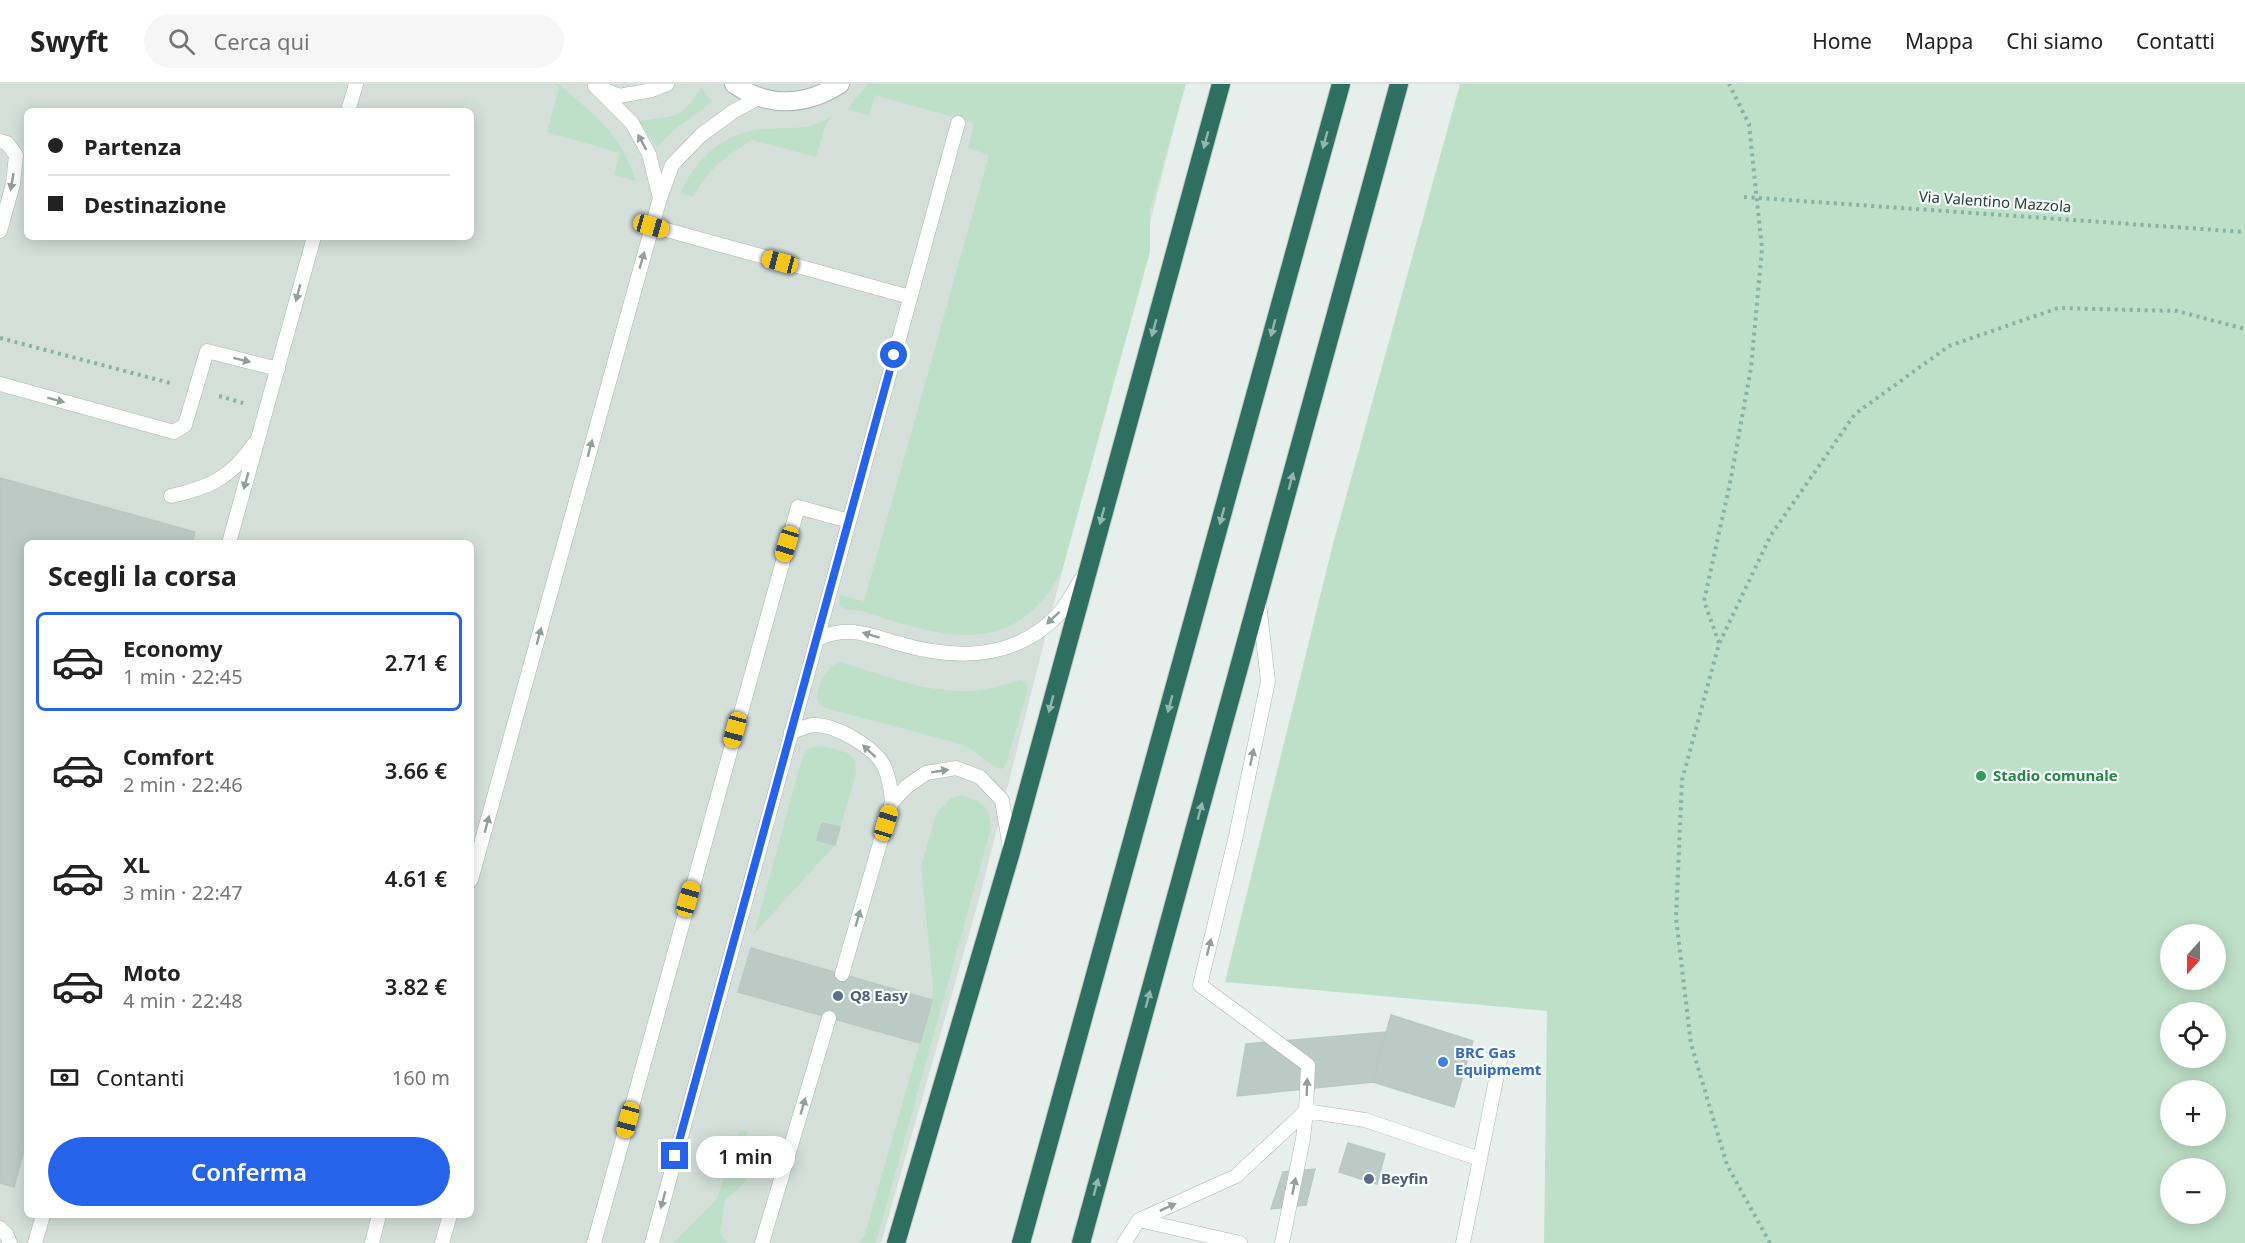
<!DOCTYPE html>
<html lang="it">
<head>
<meta charset="utf-8">
<style>
  body { margin:0; font-family:"Noto Sans",sans-serif; background:#f6f6f6; color:#222; height:100vh; display:flex; flex-direction:column; font-size:22px; white-space:nowrap }
  * { box-sizing:border-box; margin:0 }
  p { font-size:20px; color:#767676 }
  .icon { flex:none; width:33px; height:33px; fill:none; stroke:currentColor; stroke-width:2; stroke-linecap:round; stroke-linejoin:round }
  .map { position:relative; flex:1; overflow:hidden }
  .details { position:absolute; left:24px; top:456px; width:450px; height:678px; display:flex; flex-direction:column; background:#fff; border-radius:9px; box-shadow:0 3px 15px #0003 }
  .details>* { flex:none }
  .hud { position:absolute; left:24px; top:24px; width:450px; height:132px; border-radius:9px; box-shadow:0 3px 15px #0003; display:grid; align-content:center; height:132px; padding:0 24px; background:#fff }
  .needle { width:39px; rotate:201deg }
  .fabs { position:absolute; left:2160px; top:840px; display:grid; gap:12px }
  .fabs a { display:grid; place-items:center; width:66px; height:66px; border-radius:50%; background:#fff; box-shadow:0 3px 15px #0003; font-size:30px }
  .end { position:absolute; width:27px; height:27px; margin:-14px; border:8px solid #2563eb; background:#fff; box-shadow:0 0 0 3px #fff }
  .from { border-radius:50% }
  .bubble { position:absolute; height:42px; border-radius:21px; background:#fff; box-shadow:0 3px 15px #0003; font-size:20px; font-weight:600; line-height:42px; text-align:center }
  .car { position:absolute; width:18px; height:36px; margin:-18px -9px; border-radius:8px; box-shadow:0 0 4px 2px #0007; background:linear-gradient(#f5c518 24%,#345 0 40%,#f5c518 0 76%,#345 0 86%,#f5c518 0) }
  .hud b { display:flex; align-items:center; gap:21px; height:57px; font-size:22px }
  .hud b+b { border-top:2px solid #e0e0e0 }
  .hud i { width:15px; height:15px; background:#222 }
  ul { padding:0; list-style:none }
  li { display:flex; align-items:center; gap:18px; height:99px; margin:0 12px 9px; padding:0 12px; border:3px solid transparent; border-radius:9px }
  li div { flex:1 }
  li b { display:block; font-size:22px }
  li em { font-style:normal; font-weight:600 }
  li.active { border-color:#2563eb }
  li>.icon { width:54px; height:54px; stroke-width:1.5 }
  h2 { padding:0 24px; font-size:27px; line-height:72px }
  .pay { display:flex; align-items:center; gap:15px; height:66px; padding:0 24px; font-size:22px }
  .pay p { margin-inline-start:auto }
  .cta { display:flex; gap:12px; margin-top:auto; padding:12px 24px }
  .cta a { flex:1; height:69px; border-radius:36px; background:#2563eb; color:#fff; font-size:24px; font-weight:600; line-height:69px; text-align:center }
  header { display:flex; align-items:center; gap:36px; box-sizing:border-box; height:84px; padding:0 30px; background:#fff; border-bottom:2px solid #e0e0e0 }
  header strong { font-size:28px }
  nav { display:flex; gap:33px; margin-inline-start:auto; font-size:21px }
  .search { width:420px; height:54px; background:#f6f6f6; display:flex; align-items:center; gap:15px; box-sizing:border-box; padding:0 21px; border-radius:33px; color:#767676; font-size:22px }
  .map>svg:first-child { display:block }
</style>
</head>
<body>
<header>
<strong>Swyft</strong>
<div class="search"><svg class="icon" aria-label="search" viewBox="0 0 24 24"><circle cx="10" cy="10" r="6"/><path d="M15 15l6 6"/></svg>Cerca qui</div>
<nav><a>Home</a><a>Mappa</a><a>Chi siamo</a><a>Contatti</a></nav>
</header>
<div class="map">
<svg width="2245" height="1159" viewBox="0 0 2245 1159">
  <rect width="100%" height="100%" fill="#e6efeb"/>
  <!-- built -->
  <path fill="#d4dfda" fill-rule="evenodd" d="M 0,0 L 1185,0 L 981,808 L 881,1159 L 0,1159 ZM 27,27 L 471,27 L 471,153 L 27,153 ZM 27,459 L 471,459 L 471,1131 L 27,1131 Z"/>
  <!-- green -->
  <path fill="#bfe0c8" fill-rule="evenodd" d="M 555,0 L 558,0 C 596,32 619,47 636,97 L 614,91 L 620,69 L 547,48 L 559,4 Z
    M 868,0 L 1186,0 L 1150,127 L 1150,168 L 1062,487 C 1019,567 959,558 883,534 C 876,532 869,529 861,527 C 853,526 847,527 839,522 L 840,511 L 864,517 L 989,71 L 968,64 L 974,39 L 875,11 L 869,31 L 847,25 Z
    M 1460,0 L 2245,0 L 2245,1159 L 1544,1159 L 1547,927 L 1225,898 L 1333,460 ZM 2170,850 L 2216,850 L 2216,896 L 2170,896 ZM 2170,928 L 2216,928 L 2216,974 L 2170,974 ZM 2170,1006 L 2216,1006 L 2216,1052 L 2170,1052 ZM 2216,1084 L 2216,1130 L 2170,1130 L 2170,1084 Z
    M 701,3 L 712,18 L 674,46 L 657,63 L 639,37 C 674,32 682,36 701,3 Z
    M 832,33 L 826,40 L 816,73 L 752,56 C 726,72 708,85 693,113 L 681,109 C 692,81 715,57 746,48 C 764,43 786,45 806,43 C 814,41 823,37 832,33 Z
    M 840,578 C 881,590 923,608 966,607 C 985,607 1003,601 1021,596 L 1027,601 L 1028,605 L 1005,683 L 1001,685 C 988,680 976,667 961,660 L 825,624 L 818,619 C 814,603 826,584 840,578 Z
    M 822,662 L 848,669 L 855,676 L 856,690 L 835,761 L 754,850 L 802,674 L 809,664 Z
    M 962,711 C 982,719 990,721 991,744 L 876,1159 L 858,1159 L 864,1153 L 932,916 L 933,901 L 921,783 L 936,730 L 951,714 Z
    M 739,1046 L 747,1047 L 746,1098 L 725,1116 L 720,1150 L 728,1159 L 673,1159 L 717,1115 Z"/>
  <!-- building -->
  <path fill="#bbcac4" stroke="#b8c9c2" stroke-width="1.5" d="M 0,394 L 195,448 L 192,459 L 27,459 L 27,1055 L 14,1103 L 0,1099 Z
    M 822,739 L 840,743 L 835,761 L 817,756 Z
    M 751,864 L 932,916 L 920,959 L 738,908 Z
    M 1391,931 L 1473,957 L 1454,1023 L 1373,998 Z
    M 1385,948 L 1373,998 L 1237,1012 L 1246,960 Z
    M 1348,1059 L 1385,1070 L 1377,1100 L 1339,1088 Z
    M 1315,1085 L 1306,1121 L 1271,1125 L 1283,1088 Z"/>
  <g fill="none" stroke-linecap="round" stroke-linejoin="round">
    <defs>
      <path id="lane" d="M 595,2 L 632,39 L 649,70 L 660,114
        M 600,4 L 619,12 L 652,6 L 667,0
        M 348,27 L 356,0
        M 0,57 L 7,59 L 16,71 L 13,100 L 0,147
        M 652,142 L 910,213
        M 0,300 L 174,348 L 185,341 L 207,267 L 278,285
        M 171,412 C 209,404 232,393 254,360
        M 229,459 L 314,153
        M 817,555 C 847,541 867,550 897,559 C 954,576 1012,577 1057,532 C 1067,521 1074,506 1082,494
        M 791,648 C 798,646 806,642 813,641 C 835,640 874,663 884,682 C 889,693 891,706 892,718 L 842,890
        M 892,718 L 906,703 L 926,689 L 956,684 L 980,693 L 1002,716 L 1010,764
        M 471,796 L 660,114 L 672,81 L 701,51 L 734,27 L 760,13
        M 1139,1136 L 1240,1159
        M 0,1144 L 6,1150 L 10,1159
        M 35,1159 L 43,1131
        M 372,1159 L 379,1131
        M 442,1159 L 450,1131
        M 594,1159 L 798,423 L 849,437
        M 652,1159 L 958,39
        M 762,1159 L 829,934
        M 1124,1159 L 1139,1136 L 1236,1092 L 1306,1027 L 1308,981 L 1200,901 L 1236,752 L 1268,597 L 1259,519
        M 1282,1159 L 1303,1055 L 1306,1027 L 1365,1036 L 1480,1075
        M 1463,1159 L 1500,976"/>
      <path id="street" d="M 734,0 C 768,24 806,22 840,0"/>
      <path id="highway" d="M 896,1159 L 1011,768 L 1221,0
        M 1021,1159 L 1341,0
        M 1081,1159 L 1399,0"/>
    </defs>
    <!-- lane casing -->
    <use href="#lane" stroke="#a8b8b2" stroke-width="15"/>
    <!-- street casing -->
    <use href="#street" stroke="#a8b8b2" stroke-width="20"/>
    <!-- highway casing -->
    <use href="#highway" stroke="#c2cac8" stroke-width="20"/>
    <!-- path -->
    <path stroke="#86b3a5" stroke-width="4" stroke-dasharray="3 4.5" stroke-linecap="butt" d="M 1744,113 L 2245,148
      M 0,254 L 174,300
      M 219,312 L 243,319
      M 1719,559 L 1704,517 L 1730,399 L 1751,284 L 1762,165 L 1749,40 L 1729,0
      M 1770,1159 L 1727,1081 L 1691,960 L 1676,834 L 1682,696 L 1719,560 L 1771,451 L 1855,330 L 1949,262 L 2058,224 L 2177,227 L 2245,245"/>
    <!-- lane -->
    <use href="#lane" stroke="#fff" stroke-width="14"/>
    <!-- street -->
    <use href="#street" stroke="#fff" stroke-width="18"/>
    <!-- highway -->
    <use href="#highway" stroke="#2f6f62" stroke-width="18"/>
  </g>
  <!-- one-way arrows -->
  <defs><path id="oneway-solid" d="M-6-.8H1V-3.2L6.5 0L1 3.2V.8H-6Z" transform="scale(1.5)"/></defs>
  <g fill="#93b5ae">
    <use href="#oneway-solid" transform="translate(1206 56) rotate(105)"/>
    <use href="#oneway-solid" transform="translate(1325 56) rotate(105)"/>
    <use href="#oneway-solid" transform="translate(1154 244) rotate(105)"/>
    <use href="#oneway-solid" transform="translate(1273 244) rotate(105)"/>
    <use href="#oneway-solid" transform="translate(1291 397) rotate(-75)"/>
    <use href="#oneway-solid" transform="translate(1102 432) rotate(105)"/>
    <use href="#oneway-solid" transform="translate(1222 432) rotate(105)"/>
    <use href="#oneway-solid" transform="translate(1051 620) rotate(105)"/>
    <use href="#oneway-solid" transform="translate(1170 620) rotate(105)"/>
    <use href="#oneway-solid" transform="translate(1200 727) rotate(-75)"/>
    <use href="#oneway-solid" transform="translate(1148 915) rotate(-75)"/>
    <use href="#oneway-solid" transform="translate(1096 1103) rotate(-75)"/>
  </g>
  <g fill="#92a09c">
    <use href="#oneway-solid" transform="translate(642 58) rotate(-119)"/>
    <use href="#oneway-solid" transform="translate(12 98) rotate(100)"/>
    <use href="#oneway-solid" transform="translate(642 176) rotate(-74)"/>
    <use href="#oneway-solid" transform="translate(298 209) rotate(105)"/>
    <use href="#oneway-solid" transform="translate(242 276) rotate(14)"/>
    <use href="#oneway-solid" transform="translate(56 316) rotate(15)"/>
    <use href="#oneway-solid" transform="translate(590 364) rotate(-75)"/>
    <use href="#oneway-solid" transform="translate(246 397) rotate(106)"/>
    <use href="#oneway-solid" transform="translate(1053 534) rotate(137)"/>
    <use href="#oneway-solid" transform="translate(871 551) rotate(-163)"/>
    <use href="#oneway-solid" transform="translate(539 552) rotate(-75)"/>
    <use href="#oneway-solid" transform="translate(869 667) rotate(-137)"/>
    <use href="#oneway-solid" transform="translate(1252 673) rotate(-78)"/>
    <use href="#oneway-solid" transform="translate(940 687) rotate(-9)"/>
    <use href="#oneway-solid" transform="translate(487 740) rotate(-75)"/>
    <use href="#oneway-solid" transform="translate(858 834) rotate(-74)"/>
    <use href="#oneway-solid" transform="translate(1209 863) rotate(-76)"/>
    <use href="#oneway-solid" transform="translate(1307 1003) rotate(-88)"/>
    <use href="#oneway-solid" transform="translate(803 1022) rotate(-74)"/>
    <use href="#oneway-solid" transform="translate(1294 1102) rotate(-79)"/>
    <use href="#oneway-solid" transform="translate(663 1116) rotate(105)"/>
    <use href="#oneway-solid" transform="translate(1168 1123) rotate(-25)"/>
  </g>
  <g fill="none" stroke-linecap="round" stroke-linejoin="round">
    <!-- route -->
    <path stroke="#2563eb" stroke-width="8" d="M 675,1072 L 894,271"/>
  </g>
  <!-- markers -->
  <circle fill="#2e9e5b" stroke="#f7fbf9" stroke-width="2" cx="1981" cy="692" r="6"/>
  <g fill="#5c6f8a" stroke="#f7fbf9" stroke-width="2">
    <circle cx="838" cy="912" r="6"/>
    <circle cx="1369" cy="1095" r="6"/>
  </g>
  <circle fill="#3f7fe0" stroke="#f7fbf9" stroke-width="2" cx="1443" cy="978" r="6"/>
  <g text-anchor="middle" stroke-width="4.5" stroke-linejoin="round" paint-order="stroke">
    <!-- street labels -->
    <g font-size="15" fill="#24423a" stroke="#f7fbf9">
      <text transform="translate(1995 118) rotate(4)" y="5">Via Valentino Mazzola</text>
    </g>
    <!-- leisure labels -->
    <g font-size="15" font-weight="bold" fill="#27864d" stroke="#f7fbf9" text-anchor="start">
      <text x="1993" y="697">Stadio comunale</text>
    </g>
    <!-- service labels -->
    <g font-size="15" font-weight="bold" fill="#4e5e75" stroke="#f7fbf9" text-anchor="start">
      <text x="850" y="917">Q8 Easy</text>
      <text x="1381" y="1100">Beyfin</text>
    </g>
    <!-- shop labels -->
    <g font-size="15" font-weight="bold" fill="#366cbe" stroke="#f7fbf9" text-anchor="start">
      <text x="1455" y="974">BRC Gas<tspan x="1455" dy="17">Equipmemt</tspan></text>
    </g>
  </g>
</svg>
<div class="fabs">
<a><svg class="needle" viewBox="-14 -14 28 28"><path d="M0-13l5 13h-10z" fill="#e53935"/><path d="M0 13l5-13h-10z" fill="#767676"/></svg></a>
<a><svg class="icon" aria-label="locate" viewBox="0 0 24 24"><circle cx="12" cy="12" r="6"/><path d="M12 2v4M12 18v4M2 12h4M18 12h4"/></svg></a>
<a>+</a>
<a>−</a>
</div>
<i class="end from" style="left:894px;top:271px"></i>
<i class="end" style="left:675px;top:1072px"></i>
<div class="bubble" style="left:696px;top:1052px;width:99px">1 min</div>
<i class="car" style="left:651px;top:142px;rotate:106deg"></i>
<i class="car" style="left:780px;top:178px;rotate:285deg"></i>
<i class="car" style="left:787px;top:460px;rotate:197deg"></i>
<i class="car" style="left:735px;top:646px;rotate:195deg"></i>
<i class="car" style="left:886px;top:739px;rotate:17deg"></i>
<i class="car" style="left:688px;top:815px;rotate:16deg"></i>
<i class="car" style="left:628px;top:1036px;rotate:195deg"></i>
<div class="hud">
<b><i class="from"></i>Partenza</b>
<b><i></i>Destinazione</b>
</div>
<section class="details">
<h2>Scegli la corsa</h2>
<ul>
<li class="active"><svg class="icon" aria-label="car" viewBox="0 0 24 24"><path d="M5 17H2v-5l4-1 3-4h7l3 4 3 1v5h-3M9 17h6M6 11h13"/><circle cx="7" cy="17" r="2"/><circle cx="17" cy="17" r="2"/></svg><div><b>Economy</b><p>1 min · 22:45</p></div><em>2.71 €</em></li>
<li><svg class="icon" aria-label="car" viewBox="0 0 24 24"><path d="M5 17H2v-5l4-1 3-4h7l3 4 3 1v5h-3M9 17h6M6 11h13"/><circle cx="7" cy="17" r="2"/><circle cx="17" cy="17" r="2"/></svg><div><b>Comfort</b><p>2 min · 22:46</p></div><em>3.66 €</em></li>
<li><svg class="icon" aria-label="car" viewBox="0 0 24 24"><path d="M5 17H2v-5l4-1 3-4h7l3 4 3 1v5h-3M9 17h6M6 11h13"/><circle cx="7" cy="17" r="2"/><circle cx="17" cy="17" r="2"/></svg><div><b>XL</b><p>3 min · 22:47</p></div><em>4.61 €</em></li>
<li><svg class="icon" aria-label="car" viewBox="0 0 24 24"><path d="M5 17H2v-5l4-1 3-4h7l3 4 3 1v5h-3M9 17h6M6 11h13"/><circle cx="7" cy="17" r="2"/><circle cx="17" cy="17" r="2"/></svg><div><b>Moto</b><p>4 min · 22:48</p></div><em>3.82 €</em></li>
</ul>
<div class="pay"><svg class="icon" aria-label="cash" viewBox="0 0 24 24"><path d="M3 7h18v10H3z"/><circle cx="12" cy="12" r="2"/></svg>Contanti<p>160 m</p></div>
<div class="cta"><a>Conferma</a></div>
</section>
</div>
</body>
</html>
